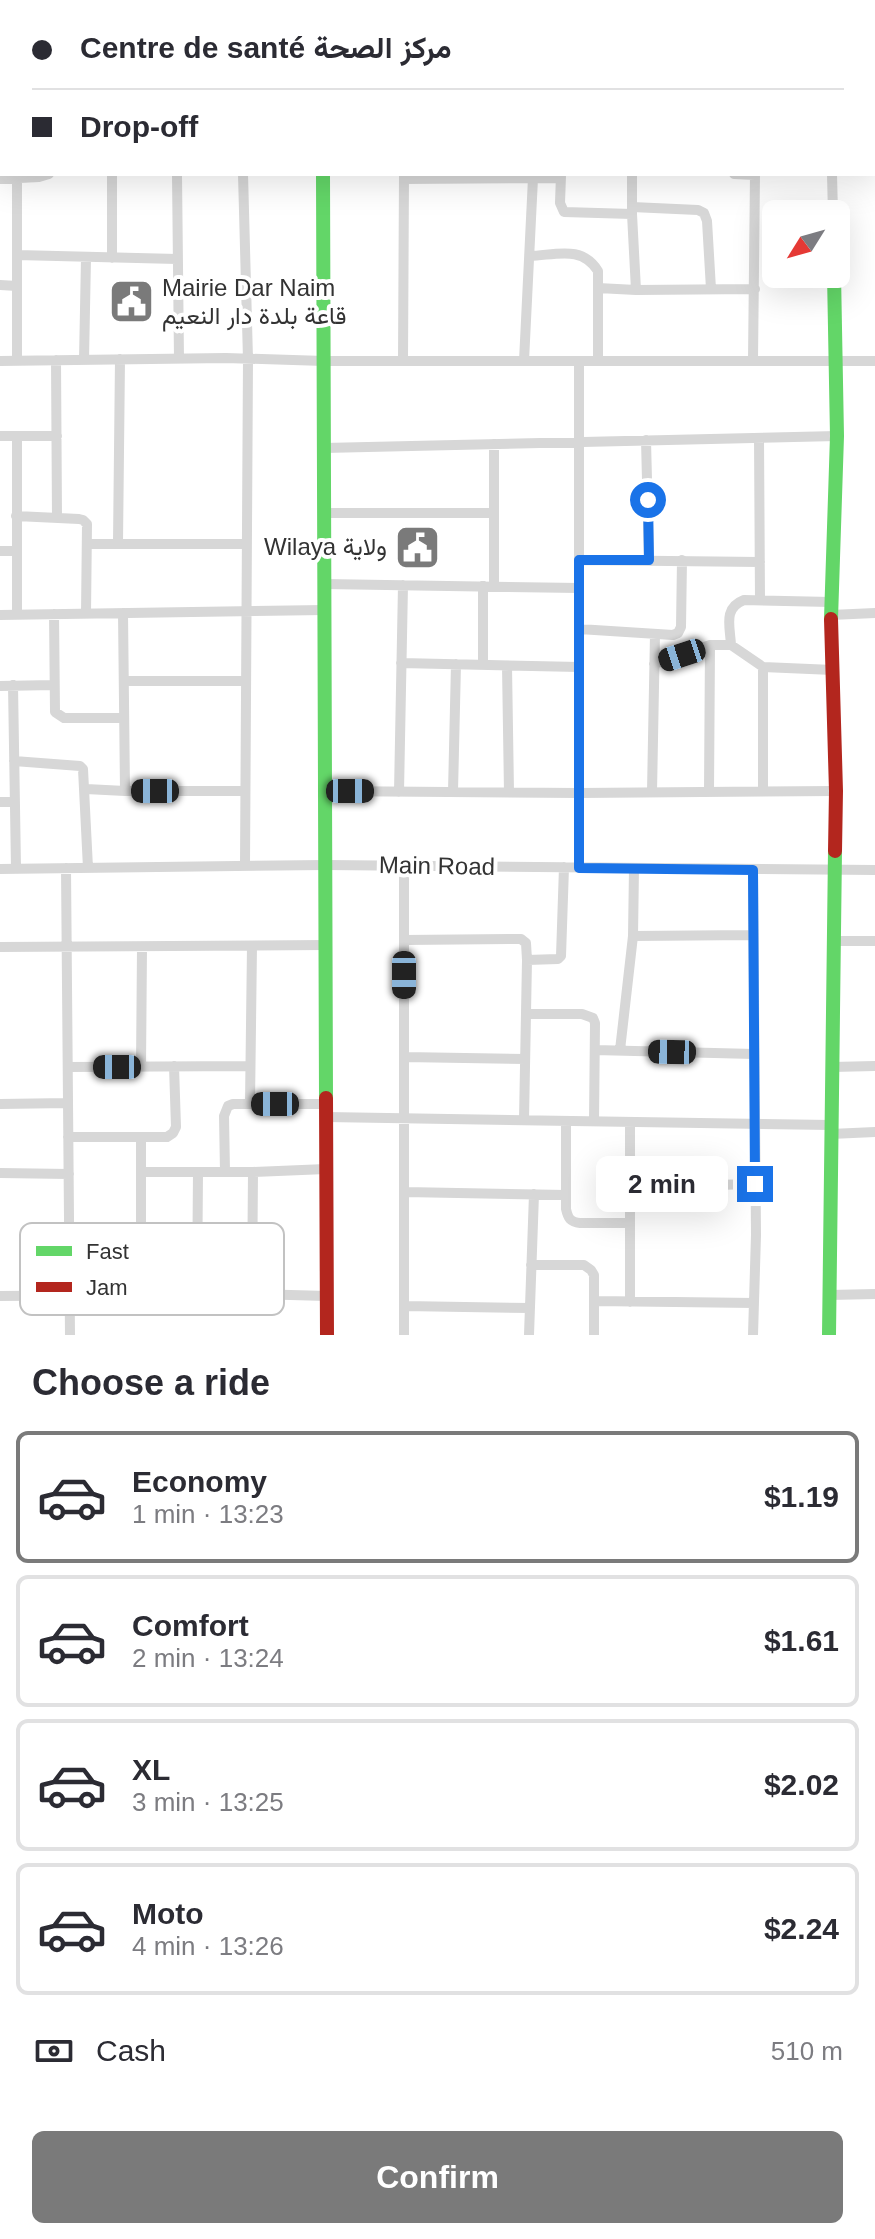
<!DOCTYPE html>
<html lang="en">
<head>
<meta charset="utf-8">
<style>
  body { margin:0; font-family:Arial,Vazirmatn,sans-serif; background:#f7f7f7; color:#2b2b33; height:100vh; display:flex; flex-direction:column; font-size:30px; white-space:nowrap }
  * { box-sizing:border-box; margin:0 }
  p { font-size:26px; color:#7c7c81 }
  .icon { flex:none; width:44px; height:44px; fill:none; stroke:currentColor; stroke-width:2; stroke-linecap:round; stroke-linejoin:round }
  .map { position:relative; height:1335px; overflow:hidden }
  .panel { display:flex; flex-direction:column; background:#fff; flex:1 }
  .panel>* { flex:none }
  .banner { position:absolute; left:0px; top:0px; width:876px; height:176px; box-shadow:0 8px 32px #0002; display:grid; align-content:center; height:176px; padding:0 32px; background:#fff }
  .needle { width:52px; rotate:233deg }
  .fabs { position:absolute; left:762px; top:200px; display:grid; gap:16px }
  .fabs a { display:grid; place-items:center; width:88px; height:88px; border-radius:12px; background:#fff; box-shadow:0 8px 32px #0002; font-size:40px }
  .end { position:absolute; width:36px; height:36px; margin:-18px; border:10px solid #1a73e8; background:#fff; box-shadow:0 0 0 4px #fff }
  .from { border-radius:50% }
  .bubble { position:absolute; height:56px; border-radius:12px; background:#fff; box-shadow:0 8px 32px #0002; font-size:26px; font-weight:700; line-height:56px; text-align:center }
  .car { position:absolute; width:24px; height:48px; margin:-24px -12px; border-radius:10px; box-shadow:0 0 6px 2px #0007; background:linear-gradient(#222 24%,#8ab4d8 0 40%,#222 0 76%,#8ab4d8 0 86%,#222 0) }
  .banner b { display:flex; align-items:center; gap:28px; height:76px; font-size:30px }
  .banner b+b { border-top:2px solid #e1e1e2 }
  .banner i { width:20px; height:20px; background:#2b2b33 }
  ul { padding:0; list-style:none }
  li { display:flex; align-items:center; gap:24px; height:132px; margin:0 16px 12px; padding:0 16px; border:4px solid #e1e1e2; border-radius:12px }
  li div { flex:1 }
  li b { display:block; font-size:30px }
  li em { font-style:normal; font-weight:700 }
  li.selected { border-color:#7a7a7a }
  li>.icon { width:72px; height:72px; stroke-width:1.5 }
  h2 { padding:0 32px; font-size:36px; line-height:96px }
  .pay { display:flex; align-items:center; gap:20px; height:88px; padding:0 32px; font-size:30px }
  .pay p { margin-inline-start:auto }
  .primary-button { display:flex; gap:16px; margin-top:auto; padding:16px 32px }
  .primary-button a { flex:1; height:92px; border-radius:12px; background:#7a7a7a; color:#fff; font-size:32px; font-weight:700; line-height:92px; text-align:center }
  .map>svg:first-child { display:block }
</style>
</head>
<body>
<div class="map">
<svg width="875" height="1335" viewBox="0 0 875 1335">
  <rect width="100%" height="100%" fill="#fff"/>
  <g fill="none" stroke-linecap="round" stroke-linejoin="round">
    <!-- street -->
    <path stroke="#d7d7d7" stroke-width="10" d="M 73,0 L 74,2
      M 179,2 L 198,0
      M 629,2 L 629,0
      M 834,2 L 834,0
      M 0,24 L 2,24
      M 0,103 L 2,102
      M 112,174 L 112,258
      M 177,174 L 179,359
      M 243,174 L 248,359 L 245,866
      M 632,174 L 632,214 L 636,290
      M 734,174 L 755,175
      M 832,174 L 833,214
      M 561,175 L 560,203 L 564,212 L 632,214
      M 0,179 L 39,177 L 49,174
      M 404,179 L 561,178
      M 632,207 L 698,210 L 704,213 L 707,221 L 711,289
      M 17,255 L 177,259
      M 530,256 C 556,255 582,245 598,271 L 598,361
      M 0,285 L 17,286
      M 598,288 L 636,290 L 755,289
      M 56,360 L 57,518
      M 84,360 L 86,258
      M 753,360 L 755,174
      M 0,361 L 226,358 L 324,361 L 875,361
      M 17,361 L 17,178
      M 403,361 L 404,174
      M 524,361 L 533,178
      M 579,361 L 579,868
      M 0,436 L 57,436
      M 17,436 L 17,614
      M 759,438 L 760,600
      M 646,440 L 649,560
      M 494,444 L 494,587
      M 324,448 L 837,436
      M 324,513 L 494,513
      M 16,516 L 79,519 L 83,520 L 87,524 L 86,614
      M 118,543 L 120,359
      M 87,544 L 246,544
      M 0,551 L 17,551
      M 579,560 L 760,562
      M 324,584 L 579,588
      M 123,613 L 125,791
      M 54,614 L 55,712 L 64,718 L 124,718
      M 0,615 L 324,610
      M 831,615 L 875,613
      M 579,629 L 673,635 L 678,633 L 681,627 L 682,560
      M 731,645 C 730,626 723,608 744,600 L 831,602
      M 401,663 L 579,667
      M 654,664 L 710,645 L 731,645 L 763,667 L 833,670
      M 483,665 L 483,586
      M 507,666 L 509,792
      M 763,667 L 763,790
      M 124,681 L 245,681
      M 13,685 L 16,868
      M 0,686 L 54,685
      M 14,761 L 80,766 L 83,769 L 88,868
      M 86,789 L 125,791 L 245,791
      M 325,791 L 579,793 L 836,791
      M 709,791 L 710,645
      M 399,792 L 403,585
      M 453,792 L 456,664
      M 652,792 L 655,634
      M 0,802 L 15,802
      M 404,866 L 404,1335
      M 66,868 L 70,1335
      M 0,869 L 325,865 L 875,870
      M 633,936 L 753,935
      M 404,940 L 521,939 L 526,943 L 527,960
      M 834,941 L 875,941
      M 0,947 L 326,945
      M 526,1014 L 582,1014 L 593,1018 L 595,1023 L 594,1121
      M 595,1050 L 754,1054
      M 620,1050 L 633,936 L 634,868
      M 404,1057 L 525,1059
      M 68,1067 L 250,1066
      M 141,1067 L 142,948
      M 832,1067 L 875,1066
      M 0,1104 L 68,1103
      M 250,1104 L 252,946
      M 326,1117 L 831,1125
      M 524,1120 L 527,960 L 558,959 L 561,956 L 564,867
      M 566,1121 L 566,1209 C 568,1218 570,1222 580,1223 L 630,1223
      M 831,1134 L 875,1132
      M 68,1137 L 167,1137 L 173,1133 L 176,1127 L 174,1066
      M 141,1137 L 141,1295
      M 141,1172 L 253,1172 L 326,1169
      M 225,1172 L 224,1116 L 228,1106 L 233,1104 L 326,1104
      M 0,1173 L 69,1174
      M 630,1187 L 755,1184
      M 405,1192 L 566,1195
      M 531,1265 L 584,1265 L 591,1270 L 594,1275 L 594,1335
      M 252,1294 L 253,1172
      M 197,1295 L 198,1172
      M 829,1295 L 875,1294
      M 0,1296 L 252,1294 L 327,1296
      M 595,1301 L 754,1303
      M 630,1302 L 630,1122
      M 404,1306 L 530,1308
      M 529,1335 L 534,1194
      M 753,1335 L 756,1235 L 753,870"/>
    <!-- fast -->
    <path stroke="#63d668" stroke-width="14" d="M 323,174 L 326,1098
      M 831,619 L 837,436 L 834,274
      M 829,1335 L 835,851"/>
    <!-- jam -->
    <path stroke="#b3261e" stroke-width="14" d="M 322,0 L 322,2
      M 831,619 L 836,791 L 835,851
      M 326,1098 L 327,1335"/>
  </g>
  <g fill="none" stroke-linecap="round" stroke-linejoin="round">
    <!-- route -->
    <path stroke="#1a73e8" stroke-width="10" d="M 648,500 L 649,560 L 579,560 L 579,868 L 753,870 L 755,1184"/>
  </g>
  <!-- icons -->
  <defs>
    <symbol id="civic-square" viewBox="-11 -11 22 22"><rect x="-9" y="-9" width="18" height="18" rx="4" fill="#7a7a7a" stroke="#fff"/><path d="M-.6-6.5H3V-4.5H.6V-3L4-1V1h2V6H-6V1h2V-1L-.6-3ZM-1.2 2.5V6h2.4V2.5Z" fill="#fff"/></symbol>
  </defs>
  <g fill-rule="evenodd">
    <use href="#civic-square" x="106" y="276" width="51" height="51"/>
    <use href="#civic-square" x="392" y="522" width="51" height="51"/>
  </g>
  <g text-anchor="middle" stroke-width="8" stroke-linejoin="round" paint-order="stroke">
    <!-- poi labels -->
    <g font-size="24" fill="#333" stroke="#fff" text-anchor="start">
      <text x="162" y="296">Mairie Dar Naim<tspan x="162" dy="28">قاعة بلدة دار النعيم</tspan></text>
      <text x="387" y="555" text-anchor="end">Wilaya ولاية</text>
    </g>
    <!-- street labels -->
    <g font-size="24" fill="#333" stroke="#fff">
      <text transform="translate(437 866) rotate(1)" y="8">Main Road</text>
    </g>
  </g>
  <!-- legend -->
  <rect x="20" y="1223" width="264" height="92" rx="12" fill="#fff" stroke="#c2c2c2" stroke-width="2"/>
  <rect x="36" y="1246" width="36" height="10" fill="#63d668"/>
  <rect x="36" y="1282" width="36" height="10" fill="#b3261e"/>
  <g font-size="22" fill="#333">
    <text x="86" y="1259">Fast</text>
    <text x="86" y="1295">Jam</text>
  </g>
</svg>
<div class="fabs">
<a><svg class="needle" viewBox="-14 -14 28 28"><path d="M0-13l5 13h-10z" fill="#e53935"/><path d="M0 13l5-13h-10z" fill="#7c7c81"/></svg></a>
</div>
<i class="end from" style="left:648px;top:500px"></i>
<i class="end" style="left:755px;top:1184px"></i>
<div class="bubble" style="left:596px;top:1156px;width:132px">2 min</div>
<i class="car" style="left:682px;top:655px;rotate:252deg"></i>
<i class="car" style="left:155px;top:791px;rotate:270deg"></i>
<i class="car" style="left:350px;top:791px;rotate:90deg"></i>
<i class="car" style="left:404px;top:975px;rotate:180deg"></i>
<i class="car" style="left:672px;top:1052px;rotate:271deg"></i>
<i class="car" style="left:117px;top:1067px;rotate:270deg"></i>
<i class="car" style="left:275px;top:1104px;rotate:270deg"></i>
<div class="banner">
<b><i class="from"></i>Centre de santé مركز الصحة</b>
<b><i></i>Drop-off</b>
</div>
</div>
<section class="panel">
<h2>Choose a ride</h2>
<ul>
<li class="selected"><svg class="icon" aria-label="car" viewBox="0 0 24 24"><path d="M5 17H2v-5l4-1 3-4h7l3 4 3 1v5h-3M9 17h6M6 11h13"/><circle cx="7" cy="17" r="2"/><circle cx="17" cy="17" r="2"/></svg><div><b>Economy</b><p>1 min · 13:23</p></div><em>$1.19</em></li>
<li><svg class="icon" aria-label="car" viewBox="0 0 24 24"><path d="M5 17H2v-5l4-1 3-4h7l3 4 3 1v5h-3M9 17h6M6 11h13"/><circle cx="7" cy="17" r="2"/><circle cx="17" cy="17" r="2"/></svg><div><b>Comfort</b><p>2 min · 13:24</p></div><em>$1.61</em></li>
<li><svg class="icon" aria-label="car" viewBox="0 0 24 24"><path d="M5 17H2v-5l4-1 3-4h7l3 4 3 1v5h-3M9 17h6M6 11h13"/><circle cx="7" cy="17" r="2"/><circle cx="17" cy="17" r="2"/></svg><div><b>XL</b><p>3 min · 13:25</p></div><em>$2.02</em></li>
<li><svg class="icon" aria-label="car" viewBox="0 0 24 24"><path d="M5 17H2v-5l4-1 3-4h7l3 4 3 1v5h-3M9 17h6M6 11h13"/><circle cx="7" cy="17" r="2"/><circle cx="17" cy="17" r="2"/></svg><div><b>Moto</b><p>4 min · 13:26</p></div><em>$2.24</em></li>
</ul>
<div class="pay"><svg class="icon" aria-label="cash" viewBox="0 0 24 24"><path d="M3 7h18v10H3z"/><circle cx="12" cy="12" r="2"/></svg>Cash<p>510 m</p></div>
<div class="primary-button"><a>Confirm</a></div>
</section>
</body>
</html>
